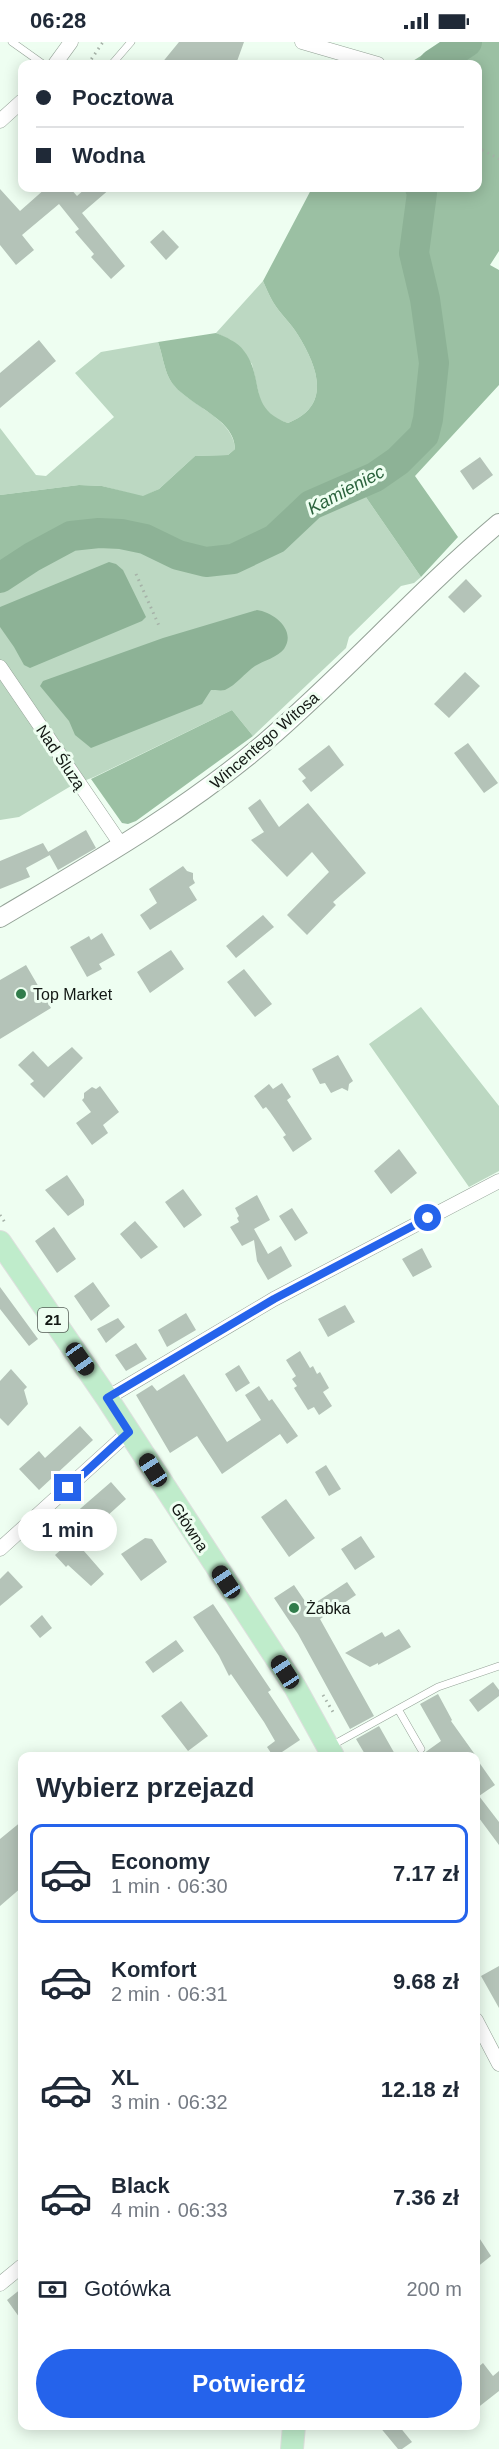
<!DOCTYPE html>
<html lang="pl">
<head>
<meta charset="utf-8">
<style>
  body { margin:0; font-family:Helvetica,sans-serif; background:#f6f6f7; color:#1f2937; height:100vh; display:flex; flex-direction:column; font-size:22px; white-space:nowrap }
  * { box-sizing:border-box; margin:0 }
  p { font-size:20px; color:#747a83 }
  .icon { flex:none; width:33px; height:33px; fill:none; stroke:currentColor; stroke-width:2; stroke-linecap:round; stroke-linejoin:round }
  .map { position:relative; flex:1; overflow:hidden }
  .sheet { position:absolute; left:18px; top:1710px; width:462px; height:678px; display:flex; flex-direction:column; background:#fff; border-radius:12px; box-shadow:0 3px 15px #0003 }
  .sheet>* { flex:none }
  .top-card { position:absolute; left:18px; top:18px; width:464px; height:132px; border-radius:12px; box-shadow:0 3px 15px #0003; display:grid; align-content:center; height:132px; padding:0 18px; background:#fff }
  .end { position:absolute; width:27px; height:27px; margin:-14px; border:8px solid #2563eb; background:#fff; box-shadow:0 0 0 3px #fff }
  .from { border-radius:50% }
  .bubble { position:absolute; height:42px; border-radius:21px; background:#fff; box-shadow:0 3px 15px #0003; font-size:20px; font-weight:700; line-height:42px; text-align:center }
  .car { position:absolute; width:18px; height:36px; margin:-18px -9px; border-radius:8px; box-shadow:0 0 4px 2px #0007; background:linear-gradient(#222 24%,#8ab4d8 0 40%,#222 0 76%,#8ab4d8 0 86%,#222 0) }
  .top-card b { display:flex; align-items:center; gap:21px; height:57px; font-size:22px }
  .top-card b+b { border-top:2px solid #e0e1e3 }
  .top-card i { width:15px; height:15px; background:#1f2937 }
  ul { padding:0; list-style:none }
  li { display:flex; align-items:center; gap:18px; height:99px; margin:0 12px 9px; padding:0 6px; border:3px solid transparent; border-radius:12px }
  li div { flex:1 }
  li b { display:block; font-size:22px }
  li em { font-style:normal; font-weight:700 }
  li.active { border-color:#2563eb }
  li>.icon { width:54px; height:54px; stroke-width:1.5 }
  h2 { padding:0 18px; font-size:27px; line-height:72px }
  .pay { display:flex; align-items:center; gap:15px; height:66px; padding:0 18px; font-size:22px }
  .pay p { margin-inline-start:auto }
  .action { display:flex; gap:12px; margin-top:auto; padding:12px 18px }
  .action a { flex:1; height:69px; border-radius:36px; background:#2563eb; color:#fff; font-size:24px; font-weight:700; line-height:69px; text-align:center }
  .status { display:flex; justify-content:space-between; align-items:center; height:42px; padding:0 30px; background:#fff; direction:ltr }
  .status svg { height:16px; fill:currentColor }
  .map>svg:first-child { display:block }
</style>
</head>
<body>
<div class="status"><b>06:28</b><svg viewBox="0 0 49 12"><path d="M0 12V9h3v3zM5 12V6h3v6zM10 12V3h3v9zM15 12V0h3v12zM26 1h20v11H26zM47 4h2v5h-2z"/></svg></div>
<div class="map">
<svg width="499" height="2407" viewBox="0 0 499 2407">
  <rect width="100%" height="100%" fill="#eefef1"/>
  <!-- green -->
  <path fill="#bcd8c2" d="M 263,239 C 266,246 269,253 273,260 C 280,272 291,281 298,293 C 318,325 332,364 288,381 L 273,376 L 261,362 L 252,322 L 231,298 L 216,291 Z
    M 158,300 C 162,311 164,326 169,336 C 183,362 234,374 235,407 L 228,413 L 195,414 L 159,447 L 143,455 L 102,444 L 79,443 L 0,453 L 0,386 L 36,433 L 46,434 L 114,375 L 75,331 L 101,310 Z
    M 361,448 L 421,535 L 414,541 L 401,544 L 349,595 L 346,606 L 253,694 L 232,668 L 94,735 L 71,744 L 19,775 L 0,778 L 0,540 L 72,499 L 106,493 L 137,499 L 177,516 L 269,508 L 313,468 Z
    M 421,965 L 499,1064 L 499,1129 L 469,1145 L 369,1002 Z"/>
  <!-- forest -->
  <path fill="#9bc0a3" d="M 443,0 L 499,0 L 499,209 L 490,223 L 499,228 L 499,343 L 415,434 L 458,495 L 421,535 L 361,448 L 313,468 L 269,508 L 216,525 L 177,516 L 137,499 L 106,493 L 72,499 L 0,540 L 0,453 L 79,443 L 102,444 L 143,454 L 159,447 L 195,414 L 228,413 L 235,407 C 235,374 183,363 169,336 C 164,326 162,311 158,300 L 216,291 C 226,295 238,300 244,309 C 265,336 247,367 288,381 C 332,364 318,325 298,293 C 291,281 280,272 273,260 C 269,253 266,246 263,239 L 312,146 L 477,146 L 477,22 L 408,22 Z
    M 232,668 L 253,694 L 136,779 L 128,782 L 122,781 L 91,737 Z"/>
  <!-- water -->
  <path fill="#8db296" d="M 109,520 L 116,522 L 123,528 L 146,575 L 142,579 L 30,626 L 24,623 L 14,605 L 0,585 L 0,565 Z
    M 257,568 C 273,570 297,588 284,607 C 278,615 263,619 255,624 C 245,631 236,643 225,648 C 221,649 215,648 211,648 L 202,662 L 91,706 L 75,693 L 69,679 L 40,644 L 43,639 L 163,596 Z"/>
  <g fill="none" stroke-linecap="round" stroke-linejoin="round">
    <!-- river -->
    <path stroke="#8db296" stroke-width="30" d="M 434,22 L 467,0
      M 0,536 L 32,515 L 71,494 L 99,491 L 121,492 L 145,497 L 178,513 L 206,520 L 233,517 L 275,497 L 311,463 L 375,435 L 398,419 L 424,393 L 428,377 L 434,321 L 425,257 L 414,211 L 422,151 L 420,146"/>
  </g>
  <!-- building -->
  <path fill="#b4c3b8" d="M 179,0 L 244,0 L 236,22 L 161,22 Z
    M 46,146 L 70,146 L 77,154 L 86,146 L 111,146 L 82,171 L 125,224 L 111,237 L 91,215 L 94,212 L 75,190 L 79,187 L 59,162 L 22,193 L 34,208 L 16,223 L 0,203 L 0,147 L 20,169 Z
    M 163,188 L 179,205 L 166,218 L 150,200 Z
    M 39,298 L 56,319 L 0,366 L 0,331 Z
    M 480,415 L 493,433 L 473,448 L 460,429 Z
    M 466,537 L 482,554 L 464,571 L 448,555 Z
    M 465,630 L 480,644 L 449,676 L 434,662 Z
    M 468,701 L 498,741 L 484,751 L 454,711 Z
    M 329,703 L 344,723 L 311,750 L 302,739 L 306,736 L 298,727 Z
    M 260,757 L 279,785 L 308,761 L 366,831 L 333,860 L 336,863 L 307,893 L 287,873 L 329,830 L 312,810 L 287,835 L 251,798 L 264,790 L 248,766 Z
    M 86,788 L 96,806 L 58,828 L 48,810 Z
    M 43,801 L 50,813 L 26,826 L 30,835 L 0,847 L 0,819 Z
    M 183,824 L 187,829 L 193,831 L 193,837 L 195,841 L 189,845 L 197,858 L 150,888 L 140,873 L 157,861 L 149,847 Z
    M 263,873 L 274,885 L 236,916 L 226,904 Z
    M 102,891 L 115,913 L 99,922 L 102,927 L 87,935 L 70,905 L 89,894 L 91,898 Z
    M 171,908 L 184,927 L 150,951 L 137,930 Z
    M 26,923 L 51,966 L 0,997 L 0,938 Z
    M 244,927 L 272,962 L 255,975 L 227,940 Z
    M 72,1005 L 83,1016 L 44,1056 L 30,1042 L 34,1039 L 18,1023 L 33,1009 L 48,1025 Z
    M 338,1013 L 353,1039 L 349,1042 L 348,1049 L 342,1046 L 331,1051 L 325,1041 L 320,1042 L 312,1027 Z
    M 282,1041 L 291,1055 L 287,1058 L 312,1097 L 293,1110 L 283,1095 L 286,1093 L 270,1070 L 266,1065 L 263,1067 L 254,1054 L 269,1042 L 273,1047 Z
    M 100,1044 L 119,1070 L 103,1083 L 108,1091 L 92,1103 L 76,1081 L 91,1070 L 82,1058 L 84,1056 L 84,1051 L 92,1045 L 96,1047 Z
    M 399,1107 L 417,1131 L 391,1152 L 374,1129 Z
    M 67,1133 L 84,1158 L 84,1163 L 68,1174 L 45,1148 Z
    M 183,1147 L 202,1173 L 184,1186 L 165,1160 Z
    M 257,1153 L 270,1178 L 254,1187 L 268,1212 L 281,1204 L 292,1224 L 268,1238 L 257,1219 L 254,1198 L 242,1204 L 230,1185 L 239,1180 L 237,1176 L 239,1174 L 235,1166 Z
    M 292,1166 L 308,1191 L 295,1199 L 279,1174 Z
    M 135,1179 L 158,1205 L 141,1217 L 120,1192 Z
    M 54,1185 L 76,1217 L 57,1231 L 35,1199 Z
    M 422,1206 L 432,1225 L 413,1235 L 402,1217 Z
    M 93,1240 L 110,1264 L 91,1279 L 74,1254 Z
    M 0,1245 L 38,1297 L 29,1304 L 0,1267 Z
    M 345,1263 L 355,1280 L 328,1295 L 318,1277 Z
    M 186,1271 L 196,1288 L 167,1305 L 158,1288 Z
    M 118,1276 L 125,1285 L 106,1301 L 97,1287 Z
    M 136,1301 L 147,1317 L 126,1329 L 115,1313 Z
    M 300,1309 L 310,1326 L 313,1324 L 317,1332 L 320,1330 L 329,1346 L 323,1350 L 332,1364 L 319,1373 L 314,1365 L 308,1368 L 294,1346 L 297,1344 L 292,1337 L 296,1334 L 286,1318 Z
    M 239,1323 L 250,1341 L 236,1350 L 225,1332 Z
    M 11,1327 L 27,1345 L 24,1348 L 28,1362 L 8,1384 L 0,1376 L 0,1339 Z
    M 184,1332 L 227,1400 L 261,1378 L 245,1353 L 259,1344 L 269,1359 L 272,1357 L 298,1394 L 287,1402 L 280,1392 L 222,1432 L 197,1394 L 170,1411 L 136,1353 L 152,1343 L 157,1349 Z
    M 80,1384 L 93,1398 L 39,1448 L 19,1427 L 39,1409 L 45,1416 Z
    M 326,1423 L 341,1447 L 329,1454 L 315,1430 Z
    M 111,1440 L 126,1457 L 77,1501 L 104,1532 L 91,1544 L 68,1523 L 66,1525 L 55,1513 L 63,1506 L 51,1492 Z
    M 286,1457 L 315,1496 L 289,1515 L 261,1475 Z
    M 361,1494 L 375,1515 L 355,1528 L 341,1507 Z
    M 145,1496 L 152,1497 L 167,1520 L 141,1539 L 121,1512 Z
    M 8,1529 L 23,1545 L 0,1564 L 0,1537 Z
    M 347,1540 L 356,1553 L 320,1577 L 374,1674 L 350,1687 L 298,1592 L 274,1556 L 294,1543 L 309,1565 Z
    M 213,1562 L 271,1648 L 268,1650 L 300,1698 L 276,1714 L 273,1714 L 267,1705 L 275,1699 L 264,1680 L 231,1632 L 229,1634 L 219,1614 L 193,1575 Z
    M 42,1573 L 52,1586 L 40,1596 L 30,1584 Z
    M 399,1587 L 411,1605 L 378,1623 L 378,1621 L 370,1625 L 345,1611 L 382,1590 L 385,1595 Z
    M 176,1598 L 184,1609 L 153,1631 L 145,1620 Z
    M 493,1640 L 499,1648 L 499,1654 L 478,1670 L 469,1658 Z
    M 438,1652 L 452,1678 L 451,1679 L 476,1714 L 420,1714 L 441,1699 L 420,1662 Z
    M 181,1659 L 208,1694 L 188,1709 L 161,1674 Z
    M 379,1684 L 396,1714 L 366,1714 L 356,1697 Z
    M 476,1716 L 495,1743 L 479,1754 L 499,1780 L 499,1803 L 476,1772 Z
    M 22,1779 L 22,1845 L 0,1864 L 0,1797 Z
    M 499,1924 L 499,1966 L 481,1934 Z
    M 476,2191 L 491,2214 L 476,2226 Z
    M 22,2246 L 22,2279 L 7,2258 Z
    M 483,2321 L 493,2334 L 499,2329 L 499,2349 L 476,2367 L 476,2327 Z
    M 379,2384 L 399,2384 L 412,2400 L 402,2407 L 398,2407 Z"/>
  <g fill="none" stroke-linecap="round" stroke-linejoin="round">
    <defs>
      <path id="service" d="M 12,0 L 43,22
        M 112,22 L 131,0
        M 398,1667 L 421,1707
        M 331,1704 L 438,1645 L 499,1624"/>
      <path id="minor" d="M 302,0 L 378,22
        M 55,22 L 71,0
        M 0,79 L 22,59
        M 0,625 L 122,804
        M 107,1356 L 274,1257 L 499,1139
        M 0,1507 L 129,1390
        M 476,1978 L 499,2022
        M 0,2242 L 22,2224"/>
      <path id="tertiary" d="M 0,876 C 91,822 183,770 264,701 C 346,631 417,550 499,481"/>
      <path id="primary" d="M 0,1200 L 107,1356 L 295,1645 L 333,1714
        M 292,2407 L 294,2384"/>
    </defs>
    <!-- service casing -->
    <use href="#service" stroke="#94a297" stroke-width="8"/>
    <!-- minor casing -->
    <use href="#minor" stroke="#94a297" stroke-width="15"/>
    <!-- tertiary casing -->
    <use href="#tertiary" stroke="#94a297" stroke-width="20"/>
    <!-- primary casing -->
    <use href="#primary" stroke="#dedfde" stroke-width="24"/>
    <!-- path -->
    <path stroke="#a6b2a8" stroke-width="3" stroke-dasharray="1.5 4.5" stroke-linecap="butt" d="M 88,22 L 103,0
      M 477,105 L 499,117
      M 136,532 L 160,586
      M 0,1173 L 6,1182
      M 323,1653 L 333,1670"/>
    <!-- service -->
    <use href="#service" stroke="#fff" stroke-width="7"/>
    <!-- minor -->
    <use href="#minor" stroke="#fff" stroke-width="14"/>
    <!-- tertiary -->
    <use href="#tertiary" stroke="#fff" stroke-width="18"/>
    <!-- primary -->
    <use href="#primary" stroke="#bfeccb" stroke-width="22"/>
  </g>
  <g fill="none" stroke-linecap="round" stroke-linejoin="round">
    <!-- route -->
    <path stroke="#2563eb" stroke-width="8" d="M 68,1446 L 129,1390 L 107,1356 L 274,1257 L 428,1176"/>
  </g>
  <!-- markers -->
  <g fill="#317c4b" stroke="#eefef1" stroke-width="2">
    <circle cx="21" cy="952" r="6"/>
    <circle cx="294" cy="1566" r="6"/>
  </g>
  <g text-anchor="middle" stroke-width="6" stroke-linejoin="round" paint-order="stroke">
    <!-- shield labels -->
    <rect fill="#eefef1" stroke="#545c56" stroke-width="1.5" x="38" y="1266" width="30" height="24" rx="4.5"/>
    <g font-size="15" font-weight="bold" fill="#121713">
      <text x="53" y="1283">21</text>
    </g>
    <!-- street labels -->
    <g font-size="16" fill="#121713" stroke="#eefef1">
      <text transform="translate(264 698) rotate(-41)" y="6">Wincentego Witosa</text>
      <text transform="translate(61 715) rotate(56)" y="6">Nad Śluzą</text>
      <text transform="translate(190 1485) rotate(57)" y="6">Główna</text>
    </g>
    <!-- poi labels -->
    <g font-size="16" fill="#121713" stroke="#eefef1" text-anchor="start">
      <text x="33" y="958">Top Market</text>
      <text x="306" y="1572">Żabka</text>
    </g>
    <!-- water labels -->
    <g font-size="18" font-style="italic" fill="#2b633d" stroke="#eefef1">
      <text transform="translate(346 448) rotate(-28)" y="6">Kamieniec</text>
    </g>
  </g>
</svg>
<i class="end from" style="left:428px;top:1176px"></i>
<i class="end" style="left:68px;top:1446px"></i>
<div class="bubble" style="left:18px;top:1467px;width:99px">1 min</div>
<i class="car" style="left:80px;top:1317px;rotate:145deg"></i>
<i class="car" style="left:153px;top:1428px;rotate:327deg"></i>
<i class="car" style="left:226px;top:1540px;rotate:326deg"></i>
<i class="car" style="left:285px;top:1630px;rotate:327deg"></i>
<div class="top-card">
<b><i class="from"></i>Pocztowa</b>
<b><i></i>Wodna</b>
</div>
<section class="sheet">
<h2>Wybierz przejazd</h2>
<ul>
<li class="active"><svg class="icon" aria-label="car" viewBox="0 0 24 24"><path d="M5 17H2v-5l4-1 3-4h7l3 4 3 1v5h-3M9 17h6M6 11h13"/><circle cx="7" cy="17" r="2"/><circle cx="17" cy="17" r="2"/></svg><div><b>Economy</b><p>1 min · 06:30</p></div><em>7.17 zł</em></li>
<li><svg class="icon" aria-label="car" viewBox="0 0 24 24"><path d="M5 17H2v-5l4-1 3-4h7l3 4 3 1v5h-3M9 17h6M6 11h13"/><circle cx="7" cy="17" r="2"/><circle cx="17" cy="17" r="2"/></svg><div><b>Komfort</b><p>2 min · 06:31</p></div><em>9.68 zł</em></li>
<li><svg class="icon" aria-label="car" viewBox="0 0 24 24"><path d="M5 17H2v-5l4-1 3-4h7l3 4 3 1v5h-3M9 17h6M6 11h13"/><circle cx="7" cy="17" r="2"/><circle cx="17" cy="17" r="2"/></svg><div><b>XL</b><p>3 min · 06:32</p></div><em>12.18 zł</em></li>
<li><svg class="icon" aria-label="car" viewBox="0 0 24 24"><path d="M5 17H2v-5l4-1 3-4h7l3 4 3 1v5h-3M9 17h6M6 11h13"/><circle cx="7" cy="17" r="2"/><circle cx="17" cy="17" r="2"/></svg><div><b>Black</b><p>4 min · 06:33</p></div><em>7.36 zł</em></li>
</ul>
<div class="pay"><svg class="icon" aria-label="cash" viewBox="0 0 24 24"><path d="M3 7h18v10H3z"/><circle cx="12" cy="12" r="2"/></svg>Gotówka<p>200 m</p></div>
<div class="action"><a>Potwierdź</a></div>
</section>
</div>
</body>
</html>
